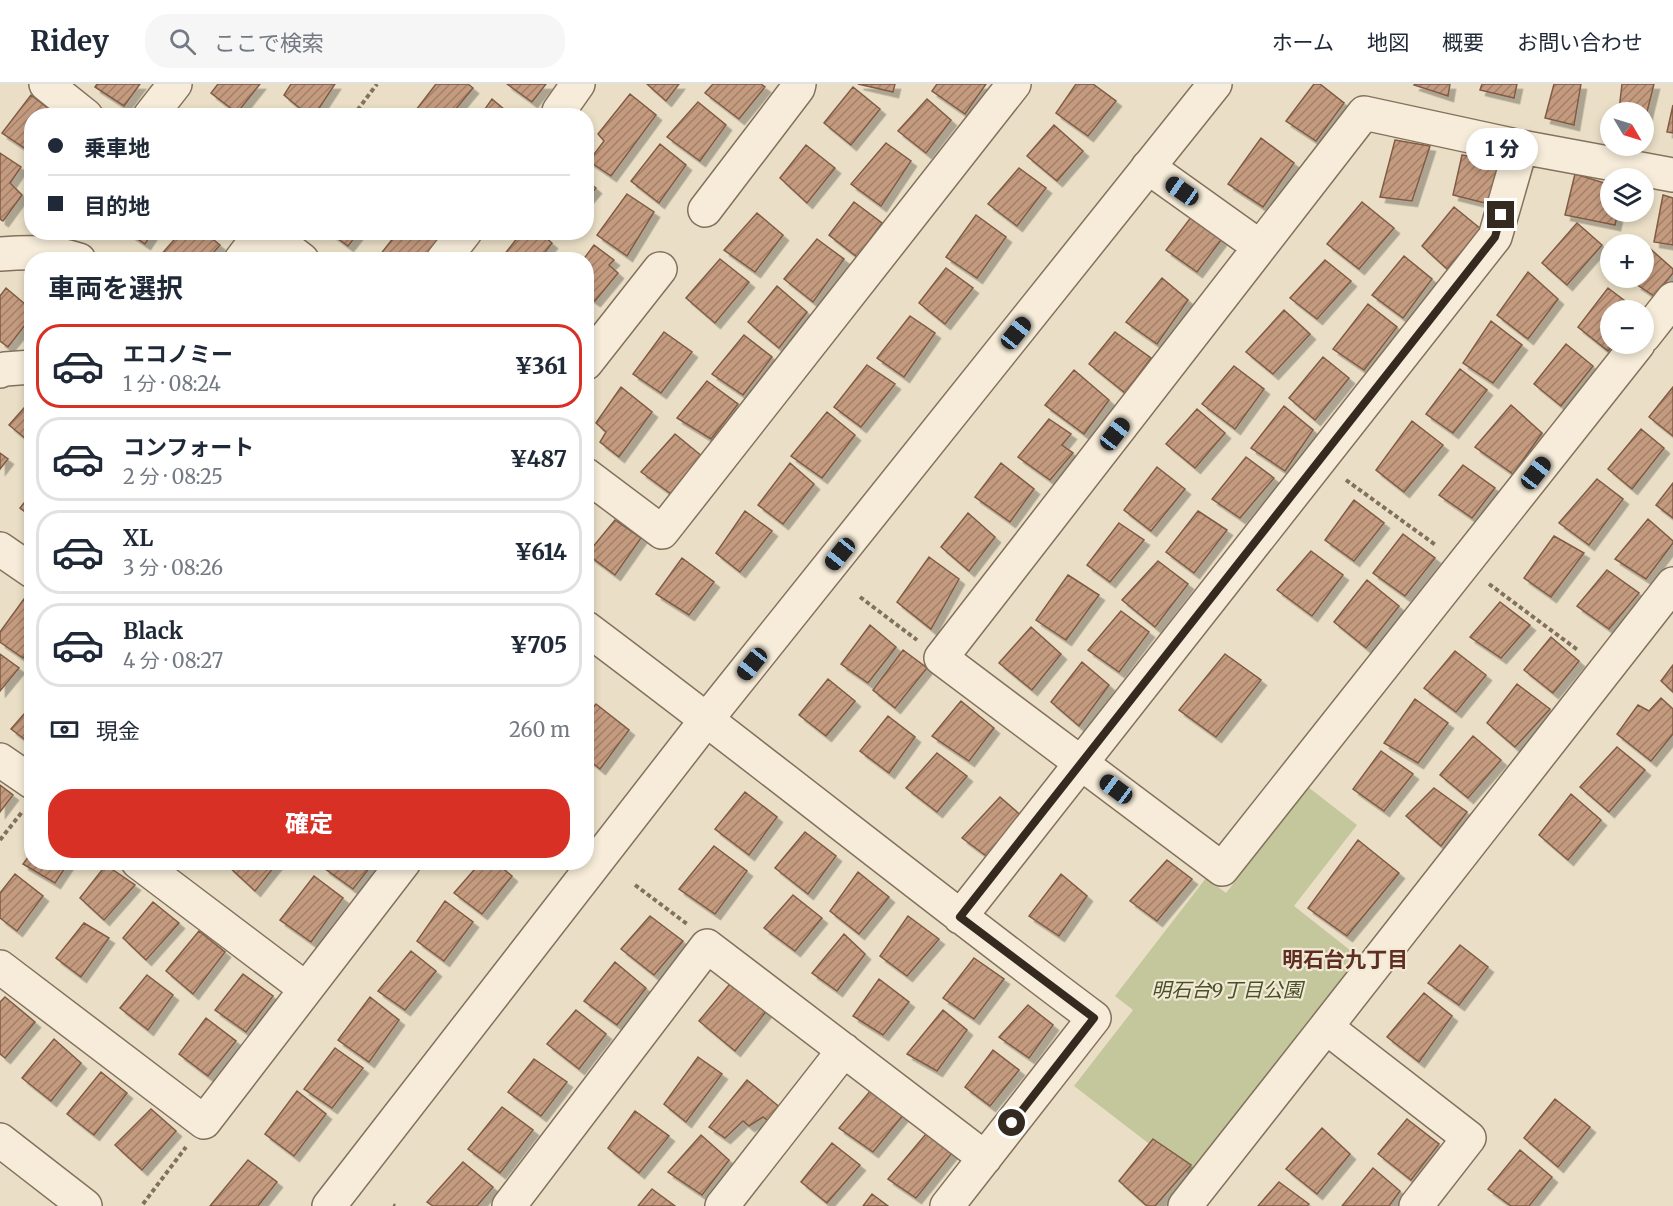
<!DOCTYPE html>
<html lang="ja">
<head>
<meta charset="utf-8">
<style>
  body { margin:0; font-family:Merriweather,"Noto Sans JP",serif; background:#f6f6f7; color:#1f2937; height:100vh; display:flex; flex-direction:column; font-size:22px; white-space:nowrap }
  * { box-sizing:border-box; margin:0 }
  p { font-size:20px; color:#747a83 }
  .icon { flex:none; width:33px; height:33px; fill:none; stroke:currentColor; stroke-width:2; stroke-linecap:round; stroke-linejoin:round }
  .map { position:relative; flex:1; overflow:hidden }
  .details { position:absolute; left:24px; top:168px; width:570px; height:618px; display:flex; flex-direction:column; background:#fff; border-radius:24px; box-shadow:0 3px 9px #0003 }
  .details>* { flex:none }
  .top-card { position:absolute; left:24px; top:24px; width:570px; height:132px; border-radius:24px; box-shadow:0 3px 9px #0003; display:grid; align-content:center; height:132px; padding:0 24px; background:#fff }
  .needle { width:39px; rotate:128deg }
  .fabs { position:absolute; left:1600px; top:18px; display:grid; gap:12px }
  .fabs a { display:grid; place-items:center; width:54px; height:54px; border-radius:50%; background:#fff; box-shadow:0 3px 9px #0003; font-size:30px }
  .end { position:absolute; width:27px; height:27px; margin:-14px; border:8px solid #352a20; background:#fff; box-shadow:0 0 0 3px #fff }
  .from { border-radius:50% }
  .bubble { position:absolute; height:42px; border-radius:21px; background:#fff; box-shadow:0 3px 9px #0003; font-size:20px; font-weight:800; line-height:42px; text-align:center }
  .car { position:absolute; width:18px; height:36px; margin:-18px -9px; border-radius:8px; box-shadow:0 0 4px 2px #0007; background:linear-gradient(#222 24%,#8ab4d8 0 40%,#222 0 76%,#8ab4d8 0 86%,#222 0) }
  .top-card b { display:flex; align-items:center; gap:21px; height:57px; font-size:22px }
  .top-card b+b { border-top:2px solid #e0e1e3 }
  .top-card i { width:15px; height:15px; background:#1f2937 }
  ul { padding:0; list-style:none }
  li { display:flex; align-items:center; gap:18px; height:84px; margin:0 12px 9px; padding:0 12px; border:3px solid #e0e1e3; border-radius:24px }
  li div { flex:1 }
  li b { display:block; font-size:22px }
  li em { font-style:normal; font-weight:800 }
  li.current { border-color:#d93025 }
  li>.icon { width:54px; height:54px; stroke-width:1.5 }
  h2 { padding:0 24px; font-size:27px; line-height:72px }
  .pay { display:flex; align-items:center; gap:15px; height:66px; padding:0 24px; font-size:22px }
  .pay p { margin-inline-start:auto }
  .primary-button { display:flex; gap:12px; margin-top:auto; padding:12px 24px }
  .primary-button a { flex:1; height:69px; border-radius:24px; background:#d93025; color:#fff; font-size:24px; font-weight:800; line-height:69px; text-align:center }
  header { display:flex; align-items:center; gap:36px; box-sizing:border-box; height:84px; padding:0 30px; background:#fff; border-bottom:2px solid #e0e1e3 }
  header strong { font-size:28px }
  nav { display:flex; gap:33px; margin-inline-start:auto; font-size:21px }
  .search { width:420px; height:54px; background:#f6f6f7; display:flex; align-items:center; gap:15px; box-sizing:border-box; padding:0 21px; border-radius:24px; color:#747a83; font-size:22px }
  .map>svg:first-child { display:block }
</style>
</head>
<body>
<header>
<strong>Ridey</strong>
<div class="search"><svg class="icon" aria-label="search" viewBox="0 0 24 24"><circle cx="10" cy="10" r="6"/><path d="M15 15l6 6"/></svg>ここで検索</div>
<nav><a>ホーム</a><a>地図</a><a>概要</a><a>お問い合わせ</a></nav>
</header>
<div class="map">
<svg width="1673" height="1122" viewBox="0 0 1673 1122">
  <defs>
    <pattern id="building-hatch" width="6" height="6" patternUnits="userSpaceOnUse" patternTransform="scale(1.5)"><rect width="6" height="6" fill="#c59b7f"/><path d="M-1 1l2-2M0 6l6-6M5 7l2-2" fill="none" stroke="#a17f68"/></pattern>
    <filter id="shadow"><feDropShadow dx="5.5" dy="5.5" stdDeviation="0" flood-color="#0004"/></filter>
  </defs>
  <rect width="100%" height="100%" fill="#eadfc6"/>
  <!-- park -->
  <path fill="#c3c79b" d="M 1308,703 L 1357,741 L 1294,822 L 1360,874 L 1191,1092 L 1074,1002 L 1133,926 L 1115,912 L 1206,794 L 1226,809 Z"/>
  <!-- building -->
  <path fill="url(#building-hatch)" stroke="#815c45" stroke-width="1.5" filter="url(#shadow)" d="M 97,0 L 140,0 L 124,22 L 95,3 Z
    M 218,0 L 260,0 L 237,29 L 211,9 Z
    M 291,0 L 335,0 L 314,32 L 309,32 L 284,11 Z
    M 436,0 L 468,0 L 473,4 L 450,32 L 415,32 L 413,30 Z
    M 507,0 L 546,0 L 532,18 Z
    M 647,0 L 679,0 L 666,17 Z
    M 713,0 L 761,0 L 765,3 L 739,35 L 705,9 Z
    M 858,0 L 895,0 L 893,8 Z
    M 937,0 L 986,0 L 965,30 L 932,7 Z
    M 1076,0 L 1093,0 L 1116,17 L 1088,52 L 1056,29 Z
    M 1314,0 L 1320,0 L 1344,19 L 1316,57 L 1286,37 Z
    M 1415,0 L 1450,0 L 1448,12 L 1414,1 Z
    M 1482,0 L 1517,0 L 1514,14 L 1480,6 Z
    M 1554,0 L 1581,0 L 1574,41 L 1545,34 Z
    M 1622,0 L 1654,0 L 1644,40 L 1644,28 L 1626,28 L 1619,26 Z
    M 853,3 L 880,25 L 851,61 L 824,39 Z
    M 630,10 L 656,31 L 611,92 L 589,77 L 604,57 L 598,50 Z
    M 31,11 L 58,32 L 32,32 L 32,69 L 2,49 Z
    M 492,15 L 512,32 L 480,32 Z
    M 927,15 L 951,36 L 926,69 L 898,47 Z
    M 698,18 L 726,41 L 700,77 L 667,53 Z
    M 1673,21 L 1673,49 L 1667,48 Z
    M 1054,41 L 1083,67 L 1057,97 L 1027,72 Z
    M 1261,54 L 1294,79 L 1263,123 L 1228,100 Z
    M 1395,56 L 1430,62 L 1412,117 L 1380,113 Z
    M 886,59 L 911,77 L 881,122 L 851,100 Z
    M 660,60 L 686,81 L 659,119 L 631,97 Z
    M 806,61 L 835,84 L 807,119 L 780,94 Z
    M 0,69 L 21,83 L 10,99 L 22,111 L 3,137 L 0,135 Z
    M 1462,71 L 1504,78 L 1489,120 L 1453,111 Z
    M 1019,84 L 1046,104 L 1017,142 L 988,120 Z
    M 1575,90 L 1611,101 L 1611,128 L 1618,128 L 1615,141 L 1565,131 Z
    M 586,96 L 596,104 L 586,116 Z
    M 627,110 L 654,128 L 627,172 L 597,151 Z
    M 1663,111 L 1673,114 L 1673,161 L 1654,158 Z
    M 854,118 L 882,139 L 857,173 L 829,151 Z
    M 1362,118 L 1394,144 L 1359,185 L 1327,160 Z
    M 1454,123 L 1481,145 L 1447,185 L 1422,162 Z
    M 757,129 L 783,151 L 755,188 L 724,166 Z
    M 976,131 L 1006,153 L 977,194 L 946,173 Z
    M 1192,132 L 1221,156 L 1197,188 L 1166,166 Z
    M 1577,139 L 1602,161 L 1567,201 L 1542,179 Z
    M 127,148 L 153,148 L 145,160 Z
    M 181,148 L 204,148 L 220,161 L 207,176 L 163,176 L 159,173 Z
    M 329,148 L 359,148 L 348,162 Z
    M 398,148 L 427,148 L 439,157 L 424,176 L 376,176 Z
    M 522,148 L 539,148 L 552,159 L 539,176 L 500,176 Z
    M 1638,154 L 1673,185 L 1673,189 L 1654,212 L 1636,200 L 1640,194 L 1644,194 L 1644,160 L 1634,160 Z
    M 817,155 L 844,175 L 813,218 L 784,195 Z
    M 594,161 L 614,176 L 609,181 L 618,189 L 595,217 L 586,211 L 586,176 L 583,176 Z
    M 1404,172 L 1432,195 L 1403,234 L 1372,211 Z
    M 720,175 L 749,198 L 715,239 L 686,214 Z
    M 1325,176 L 1351,197 L 1317,235 L 1290,214 Z
    M 946,184 L 973,204 L 945,240 L 919,219 Z
    M 1528,188 L 1558,215 L 1528,255 L 1497,231 Z
    M 1162,194 L 1188,216 L 1157,260 L 1126,238 Z
    M 777,202 L 807,228 L 779,264 L 748,238 Z
    M 6,204 L 32,226 L 32,232 L 8,263 L 0,257 L 0,212 Z
    M 1608,204 L 1637,226 L 1611,226 L 1611,260 L 1614,260 L 1608,267 L 1578,243 Z
    M 1368,220 L 1397,243 L 1364,286 L 1333,265 Z
    M 1284,226 L 1310,250 L 1273,290 L 1246,268 Z
    M 910,232 L 935,249 L 904,293 L 877,274 Z
    M 1491,237 L 1522,261 L 1493,299 L 1463,279 Z
    M 664,248 L 692,268 L 661,309 L 633,290 Z
    M 1115,248 L 1151,274 L 1125,309 L 1089,280 Z
    M 744,251 L 772,273 L 743,311 L 712,290 Z
    M 1566,260 L 1593,282 L 1561,322 L 1534,300 Z
    M 1323,273 L 1349,294 L 1315,336 L 1289,314 Z
    M 867,281 L 895,300 L 861,343 L 834,323 Z
    M 1234,282 L 1264,305 L 1235,345 L 1202,320 Z
    M 1460,285 L 1487,306 L 1453,349 L 1426,330 Z
    M 1074,286 L 1109,316 L 1084,350 L 1045,321 Z
    M 707,297 L 738,320 L 711,355 L 677,334 Z
    M 621,303 L 652,328 L 619,373 L 600,358 L 606,348 L 596,339 Z
    M 1673,303 L 1673,352 L 1649,333 Z
    M 32,315 L 32,360 L 9,341 Z
    M 1511,321 L 1542,349 L 1513,390 L 1475,363 Z
    M 1284,322 L 1313,346 L 1285,387 L 1251,364 Z
    M 1197,325 L 1225,349 L 1195,384 L 1166,360 Z
    M 827,328 L 855,351 L 822,394 L 791,372 Z
    M 1049,335 L 1071,350 L 1062,361 L 1073,369 L 1050,396 L 1018,373 Z
    M 1412,337 L 1443,361 L 1404,408 L 1376,386 Z
    M 1641,345 L 1664,364 L 1632,405 L 1608,385 Z
    M 675,350 L 703,373 L 671,410 L 641,388 Z
    M 0,369 L 8,375 L 0,385 Z
    M 1246,373 L 1274,394 L 1240,434 L 1212,415 Z
    M 790,379 L 814,400 L 783,440 L 758,421 Z
    M 1001,379 L 1034,405 L 1010,438 L 975,413 Z
    M 1463,381 L 1495,404 L 1472,434 L 1439,411 Z
    M 1157,383 L 1185,405 L 1151,447 L 1124,426 Z
    M 1597,395 L 1623,415 L 1589,461 L 1559,439 Z
    M 1673,399 L 1673,434 L 1656,421 Z
    M 32,409 L 32,433 L 20,424 Z
    M 1354,416 L 1384,439 L 1354,477 L 1325,456 Z
    M 745,427 L 772,447 L 740,488 L 716,469 Z
    M 1198,427 L 1227,446 L 1194,489 L 1166,468 Z
    M 968,429 L 995,453 L 969,487 L 941,463 Z
    M 1648,435 L 1673,457 L 1673,459 L 1646,495 L 1615,475 Z
    M 615,436 L 641,454 L 615,491 L 587,470 Z
    M 1119,439 L 1144,456 L 1110,498 L 1087,481 Z
    M 1403,450 L 1435,474 L 1405,512 L 1373,489 Z
    M 1554,452 L 1584,469 L 1551,513 L 1524,494 Z
    M 1311,467 L 1343,491 L 1312,532 L 1277,506 Z
    M 929,473 L 959,495 L 931,545 L 897,518 Z
    M 682,474 L 714,498 L 689,531 L 656,510 Z
    M 1158,477 L 1188,500 L 1155,543 L 1122,516 Z
    M 1607,486 L 1639,509 L 1609,545 L 1577,522 Z
    M 1068,491 L 1099,511 L 1066,556 L 1036,536 Z
    M 1367,496 L 1399,522 L 1366,564 L 1334,538 Z
    M 24,515 L 32,520 L 32,562 L 23,574 L 0,558 L 0,548 Z
    M 1500,518 L 1530,541 L 1501,574 L 1470,553 Z
    M 1121,527 L 1149,548 L 1119,588 L 1088,566 Z
    M 870,541 L 896,563 L 868,599 L 841,580 Z
    M 1031,543 L 1061,570 L 1032,606 L 999,579 Z
    M 1551,553 L 1579,577 L 1553,609 L 1524,586 Z
    M 903,566 L 927,584 L 895,624 L 873,606 Z
    M 1455,567 L 1486,591 L 1456,628 L 1424,604 Z
    M 0,570 L 19,584 L 0,607 Z
    M 1225,570 L 1261,596 L 1216,653 L 1179,626 Z
    M 1082,578 L 1109,601 L 1079,642 L 1051,618 Z
    M 1673,581 L 1673,608 L 1661,597 Z
    M 828,595 L 855,617 L 826,652 L 799,631 Z
    M 1517,600 L 1550,625 L 1515,663 L 1487,639 Z
    M 1661,614 L 1673,625 L 1673,650 L 1651,677 L 1617,650 L 1638,621 L 1649,627 Z
    M 1415,615 L 1448,639 L 1418,679 L 1384,659 Z
    M 961,617 L 994,644 L 969,677 L 932,652 Z
    M 596,620 L 629,646 L 600,685 L 586,674 L 586,632 Z
    M 32,621 L 32,661 L 11,645 Z
    M 888,632 L 915,653 L 889,689 L 860,667 Z
    M 1473,652 L 1501,676 L 1468,714 L 1440,691 Z
    M 1617,663 L 1645,686 L 1609,728 L 1580,703 Z
    M 1381,667 L 1413,690 L 1384,727 L 1353,705 Z
    M 937,669 L 967,692 L 937,728 L 906,704 Z
    M 0,701 L 13,711 L 0,728 Z
    M 1434,704 L 1467,728 L 1441,762 L 1406,732 Z
    M 745,708 L 777,733 L 749,771 L 715,745 Z
    M 1571,710 L 1601,736 L 1568,776 L 1539,751 Z
    M 1000,713 L 1024,734 L 993,777 L 962,754 Z
    M 805,748 L 836,772 L 808,810 L 775,784 Z
    M 1358,756 L 1399,789 L 1347,852 L 1308,824 Z
    M 714,762 L 747,787 L 715,830 L 679,805 Z
    M 32,768 L 32,778 L 69,778 L 55,799 L 23,780 Z
    M 1167,776 L 1192,795 L 1157,837 L 1130,817 Z
    M 231,778 L 278,778 L 255,807 L 228,782 Z
    M 328,778 L 374,778 L 353,805 L 324,784 Z
    M 481,778 L 495,778 L 512,792 L 482,830 L 454,809 Z
    M 106,781 L 135,801 L 104,836 L 80,814 Z
    M 858,788 L 889,813 L 859,850 L 830,827 Z
    M 15,790 L 43,812 L 17,847 L 0,834 L 0,809 Z
    M 1061,790 L 1087,812 L 1059,852 L 1029,832 Z
    M 314,792 L 343,814 L 311,858 L 280,836 Z
    M 793,811 L 822,834 L 795,867 L 764,844 Z
    M 445,817 L 473,838 L 444,877 L 417,857 Z
    M 153,818 L 179,839 L 146,876 L 123,854 Z
    M 650,832 L 683,857 L 654,891 L 621,865 Z
    M 908,832 L 939,855 L 907,892 L 880,872 Z
    M 84,839 L 109,854 L 81,893 L 56,874 Z
    M 199,847 L 225,868 L 193,910 L 166,887 Z
    M 844,850 L 865,870 L 837,907 L 812,889 Z
    M 1460,861 L 1488,883 L 1459,921 L 1428,899 Z
    M 411,867 L 436,887 L 405,926 L 378,907 Z
    M 974,874 L 1004,895 L 974,935 L 943,914 Z
    M 615,878 L 646,904 L 617,941 L 584,917 Z
    M 243,890 L 273,912 L 246,948 L 215,926 Z
    M 147,891 L 173,911 L 148,946 L 120,924 Z
    M 734,895 L 768,925 L 735,967 L 699,937 Z
    M 879,895 L 909,918 L 883,951 L 853,932 Z
    M 1424,909 L 1452,932 L 1419,978 L 1387,953 Z
    M 5,913 L 35,938 L 5,974 L 0,970 L 0,918 Z
    M 370,913 L 399,936 L 369,978 L 338,956 Z
    M 1028,921 L 1053,941 L 1029,974 L 999,953 Z
    M 576,926 L 606,950 L 579,985 L 547,960 Z
    M 943,926 L 967,946 L 937,987 L 907,970 Z
    M 206,934 L 236,957 L 208,992 L 179,970 Z
    M 54,955 L 81,979 L 51,1017 L 22,994 Z
    M 335,964 L 363,984 L 332,1024 L 304,1005 Z
    M 993,966 L 1019,986 L 990,1022 L 965,1003 Z
    M 698,973 L 722,990 L 686,1038 L 664,1020 Z
    M 534,975 L 567,998 L 541,1032 L 508,1008 Z
    M 101,988 L 127,1009 L 94,1051 L 67,1030 Z
    M 747,996 L 782,1025 L 771,1039 L 763,1033 L 749,1042 L 743,1037 L 725,1054 L 709,1043 Z
    M 872,1005 L 904,1030 L 873,1068 L 839,1044 Z
    M 297,1007 L 326,1030 L 294,1072 L 265,1050 Z
    M 1555,1015 L 1590,1043 L 1558,1083 L 1524,1054 Z
    M 502,1023 L 533,1046 L 500,1089 L 468,1065 Z
    M 151,1025 L 176,1047 L 142,1086 L 115,1061 Z
    M 635,1027 L 669,1052 L 639,1089 L 608,1064 Z
    M 1407,1035 L 1439,1060 L 1411,1096 L 1378,1070 Z
    M 1322,1044 L 1350,1070 L 1317,1110 L 1286,1085 Z
    M 926,1050 L 952,1069 L 916,1114 L 888,1095 Z
    M 701,1051 L 729,1076 L 702,1111 L 668,1088 Z
    M 1153,1055 L 1191,1081 L 1155,1122 L 1147,1122 L 1119,1097 Z
    M 832,1059 L 860,1081 L 827,1119 L 801,1098 Z
    M 1520,1066 L 1552,1093 L 1529,1122 L 1511,1122 L 1488,1105 Z
    M 248,1076 L 277,1098 L 258,1122 L 210,1122 Z
    M 463,1078 L 493,1103 L 477,1122 L 433,1122 L 427,1118 Z
    M 1373,1084 L 1400,1107 L 1389,1122 L 1342,1122 Z
    M 1279,1098 L 1309,1120 L 1307,1122 L 1258,1122 Z
    M 652,1105 L 675,1122 L 638,1122 Z
    M 872,1110 L 888,1122 L 863,1122 Z"/>
  <g fill="none" stroke-linecap="round" stroke-linejoin="round">
    <defs>
      <path id="minor" d="M 46,0 L 86,32
        M 559,27 L 578,0
        M 150,32 L 175,0
        M 1521,63 L 1673,91
        M 1148,83 L 1260,163
        M 705,126 L 798,4 L 799,0
        M 266,148 L 302,176
        M 0,170 C 26,168 53,167 79,176
        M 241,176 L 262,148
        M 443,176 L 465,148
        M 1644,252 L 1673,215
        M 586,279 L 660,185
        M 0,287 L 5,285 L 32,283
        M 586,391 L 662,448 L 1014,0
        M 0,465 L 32,487
        M 586,544 C 757,672 923,806 1094,934 L 947,1122
        M 0,676 L 32,698
        M 138,778 L 306,905
        M 960,833 L 1495,153 L 1521,63 L 1364,29 L 941,574 L 1222,785 L 1638,260
        M 0,883 L 204,1038 L 404,778
        M 1326,943 L 1469,1054 L 1416,1122
        M 509,1122 L 707,862 L 985,1074
        M 722,1122 L 844,966
        M 1185,1122 L 1326,943 L 1673,500"/>
      <path id="tertiary" d="M 0,1056 L 85,1122
        M 329,1122 L 707,635 L 1215,0"/>
    </defs>
    <!-- minor casing -->
    <use href="#minor" stroke="#84715d" stroke-width="36"/>
    <!-- tertiary casing -->
    <use href="#tertiary" stroke="#84715d" stroke-width="36"/>
    <!-- path -->
    <path stroke="#84715d" stroke-width="4" stroke-dasharray="4.5 3" stroke-linecap="butt" d="M 353,32 L 377,0
      M 1346,396 L 1437,462
      M 1489,500 L 1579,567
      M 860,513 L 917,556
      M 0,756 L 22,728
      M 635,801 L 687,840
      M 143,1120 L 186,1063
      M 393,1121 L 395,1122"/>
    <!-- minor -->
    <use href="#minor" stroke="#f6ecd9" stroke-width="33"/>
    <!-- tertiary -->
    <use href="#tertiary" stroke="#f6ecd9" stroke-width="33"/>
  </g>
  <g fill="none" stroke-linecap="round" stroke-linejoin="round">
    <!-- route -->
    <path stroke="#352a20" stroke-width="8" d="M 1012,1039 L 1094,934 L 960,833 L 1495,153 L 1501,131"/>
  </g>
  <g text-anchor="middle" stroke-width="4.5" stroke-linejoin="round" paint-order="stroke">
    <!-- park labels -->
    <g font-size="20" font-style="italic" fill="#475028" stroke="#f2e9d5">
      <text x="1227" y="913">明石台9丁目公園</text>
    </g>
    <!-- neighbourhood labels -->
    <g font-size="21" font-weight="bold" fill="#5e2e23" stroke="#f2e9d5">
      <text x="1345" y="883">明石台九丁目</text>
    </g>
  </g>
</svg>
<div class="fabs">
<a><svg class="needle" viewBox="-14 -14 28 28"><path d="M0-13l5 13h-10z" fill="#e53935"/><path d="M0 13l5-13h-10z" fill="#747a83"/></svg></a>
<a><svg class="icon" aria-label="layers" viewBox="0 0 24 24"><path d="M12 4l9 5-9 5-9-5zM3 14l9 5 9-5"/></svg></a>
<a>+</a>
<a>−</a>
</div>
<i class="end from" style="left:1012px;top:1039px"></i>
<i class="end" style="left:1501px;top:131px"></i>
<div class="bubble" style="left:1466px;top:44px;width:72px">1 分</div>
<i class="car" style="left:1182px;top:107px;rotate:305deg"></i>
<i class="car" style="left:1016px;top:249px;rotate:39deg"></i>
<i class="car" style="left:1115px;top:350px;rotate:38deg"></i>
<i class="car" style="left:1536px;top:389px;rotate:38deg"></i>
<i class="car" style="left:840px;top:470px;rotate:219deg"></i>
<i class="car" style="left:752px;top:580px;rotate:219deg"></i>
<i class="car" style="left:1116px;top:705px;rotate:307deg"></i>
<div class="top-card">
<b><i class="from"></i>乗車地</b>
<b><i></i>目的地</b>
</div>
<section class="details">
<h2>車両を選択</h2>
<ul>
<li class="current"><svg class="icon" aria-label="car" viewBox="0 0 24 24"><path d="M5 17H2v-5l4-1 3-4h7l3 4 3 1v5h-3M9 17h6M6 11h13"/><circle cx="7" cy="17" r="2"/><circle cx="17" cy="17" r="2"/></svg><div><b>エコノミー</b><p>1 分 · 08:24</p></div><em>¥361</em></li>
<li><svg class="icon" aria-label="car" viewBox="0 0 24 24"><path d="M5 17H2v-5l4-1 3-4h7l3 4 3 1v5h-3M9 17h6M6 11h13"/><circle cx="7" cy="17" r="2"/><circle cx="17" cy="17" r="2"/></svg><div><b>コンフォート</b><p>2 分 · 08:25</p></div><em>¥487</em></li>
<li><svg class="icon" aria-label="car" viewBox="0 0 24 24"><path d="M5 17H2v-5l4-1 3-4h7l3 4 3 1v5h-3M9 17h6M6 11h13"/><circle cx="7" cy="17" r="2"/><circle cx="17" cy="17" r="2"/></svg><div><b>XL</b><p>3 分 · 08:26</p></div><em>¥614</em></li>
<li><svg class="icon" aria-label="car" viewBox="0 0 24 24"><path d="M5 17H2v-5l4-1 3-4h7l3 4 3 1v5h-3M9 17h6M6 11h13"/><circle cx="7" cy="17" r="2"/><circle cx="17" cy="17" r="2"/></svg><div><b>Black</b><p>4 分 · 08:27</p></div><em>¥705</em></li>
</ul>
<div class="pay"><svg class="icon" aria-label="cash" viewBox="0 0 24 24"><path d="M3 7h18v10H3z"/><circle cx="12" cy="12" r="2"/></svg>現金<p>260 m</p></div>
<div class="primary-button"><a>確定</a></div>
</section>
</div>
</body>
</html>
